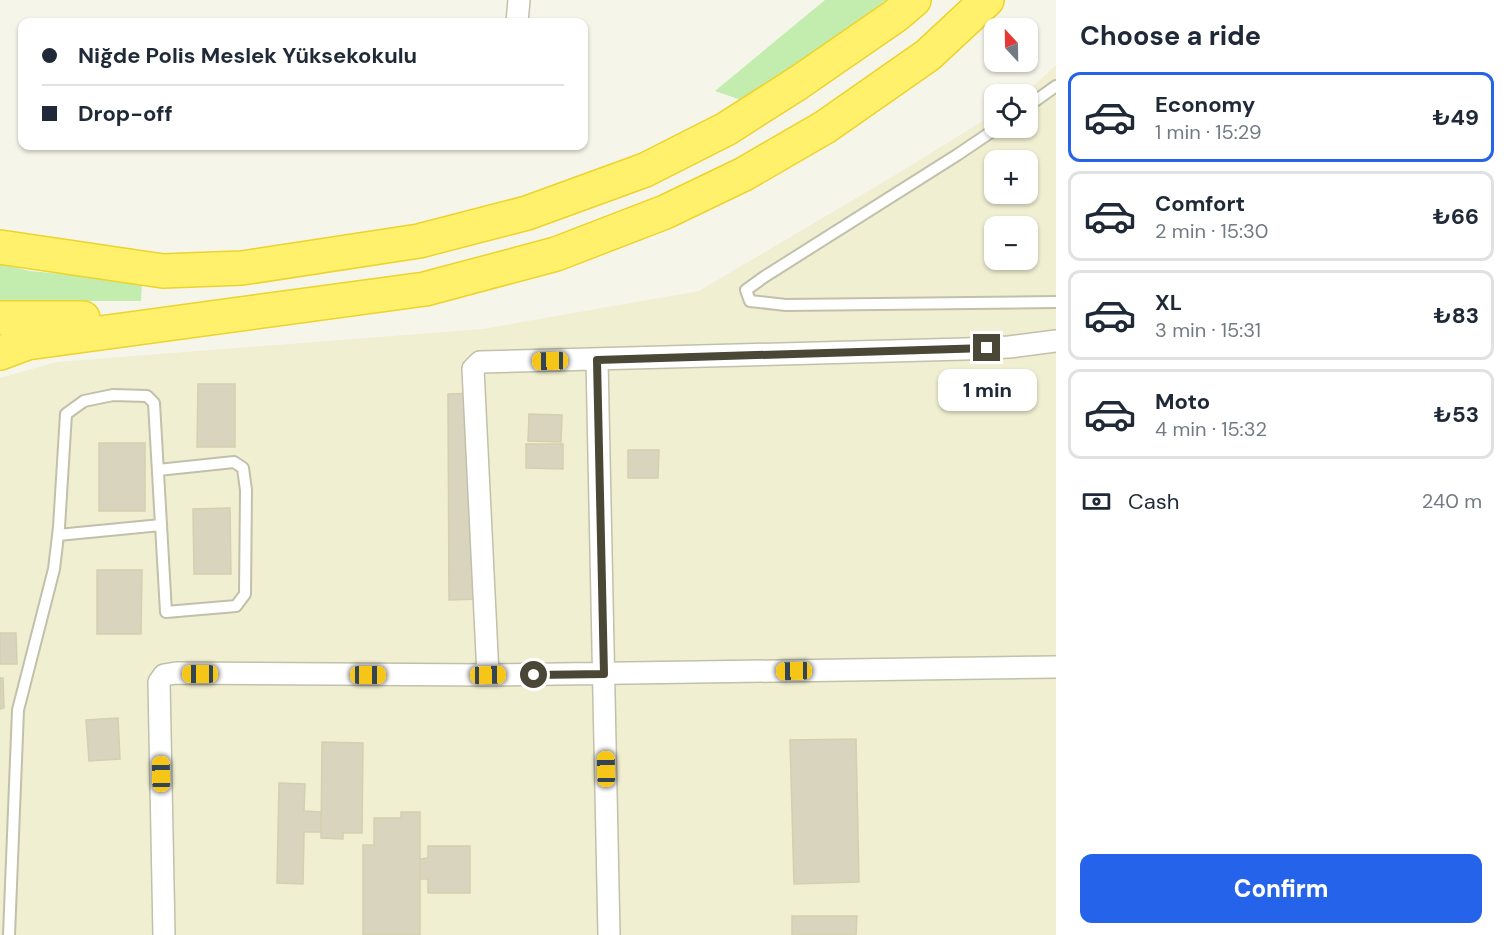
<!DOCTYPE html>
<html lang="en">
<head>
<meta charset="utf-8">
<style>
  body { margin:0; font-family:"DM Sans",sans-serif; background:#f2f2f3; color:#1f2937; height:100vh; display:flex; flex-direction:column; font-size:22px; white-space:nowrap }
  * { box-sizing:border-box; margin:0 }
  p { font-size:20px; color:#747a83 }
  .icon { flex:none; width:33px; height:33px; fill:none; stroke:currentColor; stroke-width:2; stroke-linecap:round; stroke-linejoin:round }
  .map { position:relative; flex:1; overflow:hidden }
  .details { display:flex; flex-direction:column; background:#fff; width:450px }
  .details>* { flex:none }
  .top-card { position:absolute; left:18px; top:18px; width:570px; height:132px; border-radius:12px; box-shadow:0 2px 4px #0004; display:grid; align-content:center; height:132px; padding:0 24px; background:#fff }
  .needle { width:39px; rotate:338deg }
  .fabs { position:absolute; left:984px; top:18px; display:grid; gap:12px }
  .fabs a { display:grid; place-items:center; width:54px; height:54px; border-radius:12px; background:#fff; box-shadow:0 2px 4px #0004; font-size:30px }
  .end { position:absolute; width:27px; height:27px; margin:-14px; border:8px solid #4a4736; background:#fff; box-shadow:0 0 0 3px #fff }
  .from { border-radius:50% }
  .bubble { position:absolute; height:42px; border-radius:12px; background:#fff; box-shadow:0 2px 4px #0004; font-size:20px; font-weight:800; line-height:42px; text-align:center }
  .car { position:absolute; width:18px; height:36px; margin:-18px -9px; border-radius:8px; box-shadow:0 0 4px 2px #0007; background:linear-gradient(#f5c518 24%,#345 0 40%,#f5c518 0 76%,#345 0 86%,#f5c518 0) }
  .top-card b { display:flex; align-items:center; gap:21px; height:57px; font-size:22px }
  .top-card b+b { border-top:2px solid #e0e1e3 }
  .top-card i { width:15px; height:15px; background:#1f2937 }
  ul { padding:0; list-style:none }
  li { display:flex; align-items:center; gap:18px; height:90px; margin:0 12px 9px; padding:0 12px; border:3px solid #e0e1e3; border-radius:12px }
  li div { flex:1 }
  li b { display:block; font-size:22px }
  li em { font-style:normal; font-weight:800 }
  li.current { border-color:#2563eb }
  li>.icon { width:54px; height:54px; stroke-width:1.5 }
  h2 { padding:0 24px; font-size:27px; line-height:72px }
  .pay { display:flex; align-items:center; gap:15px; height:66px; padding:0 24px; font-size:22px }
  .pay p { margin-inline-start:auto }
  .cta { display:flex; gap:12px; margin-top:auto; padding:12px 24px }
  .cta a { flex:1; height:69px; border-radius:12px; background:#2563eb; color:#fff; font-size:24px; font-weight:800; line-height:69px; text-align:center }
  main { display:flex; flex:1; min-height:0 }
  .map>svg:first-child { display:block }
</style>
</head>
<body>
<main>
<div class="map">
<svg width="1056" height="935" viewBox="0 0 1056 935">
  <rect width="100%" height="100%" fill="#f6f5e9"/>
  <!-- education -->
  <path fill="#f0efd2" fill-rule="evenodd" d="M 1056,65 L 1056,935 L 0,935 L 0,378 L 57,362 L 483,329 L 699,291 L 897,174 L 994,114 L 994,128 L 1028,128 L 1028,94 L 1025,94 ZM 994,160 L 1028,160 L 1028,194 L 994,194 ZM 994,226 L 1028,226 L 1028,260 L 994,260 Z"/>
  <!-- green -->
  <path fill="#c2edae" d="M 825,0 L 886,0 L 827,44 L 744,101 L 715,91 Z
    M 0,264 L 30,271 L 142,282 L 141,301 L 0,301 Z"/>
  <!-- building -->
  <path fill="#d9d4bd" stroke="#d4cfaf" stroke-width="1.5" d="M 198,384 L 235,384 L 235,447 L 197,447 Z
    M 480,393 L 480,599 L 449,600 L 448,394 Z
    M 529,414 L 562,415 L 561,442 L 528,441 Z
    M 99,443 L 145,443 L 145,511 L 99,511 Z
    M 526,444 L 563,444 L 563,469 L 526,468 Z
    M 628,450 L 659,450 L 658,478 L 628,478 Z
    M 230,508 L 231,574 L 194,574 L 193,509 Z
    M 97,570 L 142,570 L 141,634 L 97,634 Z
    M 0,633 L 16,633 L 17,664 L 0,664 Z
    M 0,678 L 3,678 L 4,708 L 0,709 Z
    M 118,718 L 120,759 L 89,761 L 86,720 Z
    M 856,739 L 859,882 L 794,884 L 790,740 Z
    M 322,742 L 363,743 L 362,833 L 343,833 L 343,839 L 321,838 Z
    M 279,783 L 305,784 L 304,811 L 321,812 L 321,832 L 304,832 L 303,884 L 277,883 Z
    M 401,812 L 420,812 L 420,935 L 363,935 L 363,845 L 374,845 L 374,818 L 401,818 Z
    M 428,846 L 470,846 L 470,893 L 428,893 L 428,879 L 420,879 L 420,859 L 428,858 Z
    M 792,916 L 857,916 L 856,935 L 792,935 Z"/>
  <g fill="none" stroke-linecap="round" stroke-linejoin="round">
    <defs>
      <path id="service" d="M 1028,106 L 1056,86
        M 997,128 L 957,155 L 764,277 L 746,290 L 750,301 L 786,305 L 1056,302
        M 58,535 L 161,525
        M 9,935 L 18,710 L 54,569 L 59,527 L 66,414 L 84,401 L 113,395 L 147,396 L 154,403 L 166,612 L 236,606 L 245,594 L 246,490 L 243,468 L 234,462 L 158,470"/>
      <path id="minor" d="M 517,22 L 519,0
        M 597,360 L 609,935
        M 488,675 L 473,369 L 480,362 L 964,349 L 1009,347 L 1056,341
        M 164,935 L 159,682 L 164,675 L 176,673 L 488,675 L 1056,667"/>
      <path id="motorway" d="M 0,247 L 163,271 L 242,268 L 419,241 L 527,213 L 645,170 L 726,129 L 798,83 L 895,16 L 914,0
        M 0,318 L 83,318
        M 0,353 L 27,343 L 425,289 L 556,254 L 665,212 L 744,174 L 825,127 L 928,55 L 987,0"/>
    </defs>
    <!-- service casing -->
    <use href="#service" stroke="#c2c0aa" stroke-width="14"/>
    <!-- minor casing -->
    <use href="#minor" stroke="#c2c0aa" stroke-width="24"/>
    <!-- motorway casing -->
    <use href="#motorway" stroke="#ecd32d" stroke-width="36"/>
    <!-- service -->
    <use href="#service" stroke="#fff" stroke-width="10"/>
    <!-- minor -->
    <use href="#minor" stroke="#fff" stroke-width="21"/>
    <!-- motorway -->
    <use href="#motorway" stroke="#fff16b" stroke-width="33"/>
  </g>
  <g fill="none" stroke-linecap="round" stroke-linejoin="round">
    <!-- route -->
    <path stroke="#4a4736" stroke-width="8" d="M 534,675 L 604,674 L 597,360 L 987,348"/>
  </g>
</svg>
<div class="fabs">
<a><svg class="needle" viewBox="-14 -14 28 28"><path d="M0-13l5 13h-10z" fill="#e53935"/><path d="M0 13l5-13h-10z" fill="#747a83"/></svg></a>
<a><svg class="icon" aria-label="locate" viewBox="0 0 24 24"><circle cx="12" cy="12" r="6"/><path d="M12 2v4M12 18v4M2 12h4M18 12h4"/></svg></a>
<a>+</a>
<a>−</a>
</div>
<i class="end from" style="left:534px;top:675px"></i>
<i class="end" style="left:987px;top:348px"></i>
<div class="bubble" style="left:938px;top:369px;width:99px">1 min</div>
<i class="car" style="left:550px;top:361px;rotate:269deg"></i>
<i class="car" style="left:794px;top:671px;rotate:269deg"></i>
<i class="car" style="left:200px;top:674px;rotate:270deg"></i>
<i class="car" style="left:368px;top:675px;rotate:90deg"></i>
<i class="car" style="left:488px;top:675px;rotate:89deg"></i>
<i class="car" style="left:606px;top:769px;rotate:359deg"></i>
<i class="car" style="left:161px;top:774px;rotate:359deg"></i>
<div class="top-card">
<b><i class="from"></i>Niğde Polis Meslek Yüksekokulu</b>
<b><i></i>Drop-off</b>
</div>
</div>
<section class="details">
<h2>Choose a ride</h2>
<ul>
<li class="current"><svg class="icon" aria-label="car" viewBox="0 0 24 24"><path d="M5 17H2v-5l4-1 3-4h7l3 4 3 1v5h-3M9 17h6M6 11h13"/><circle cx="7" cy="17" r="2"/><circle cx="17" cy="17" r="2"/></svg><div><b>Economy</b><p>1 min · 15:29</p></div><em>₺49</em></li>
<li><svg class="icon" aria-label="car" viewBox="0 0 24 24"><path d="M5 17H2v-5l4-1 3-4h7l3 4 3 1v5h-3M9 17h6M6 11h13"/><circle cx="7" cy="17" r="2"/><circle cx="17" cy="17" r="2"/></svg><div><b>Comfort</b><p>2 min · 15:30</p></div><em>₺66</em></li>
<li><svg class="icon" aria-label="car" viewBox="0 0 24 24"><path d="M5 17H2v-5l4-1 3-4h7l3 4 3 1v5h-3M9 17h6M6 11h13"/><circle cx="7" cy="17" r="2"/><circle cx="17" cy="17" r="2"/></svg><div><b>XL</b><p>3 min · 15:31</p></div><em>₺83</em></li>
<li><svg class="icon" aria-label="car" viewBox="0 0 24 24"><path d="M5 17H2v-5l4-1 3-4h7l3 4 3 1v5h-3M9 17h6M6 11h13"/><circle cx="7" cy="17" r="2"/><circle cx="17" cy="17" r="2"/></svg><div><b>Moto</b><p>4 min · 15:32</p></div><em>₺53</em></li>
</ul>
<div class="pay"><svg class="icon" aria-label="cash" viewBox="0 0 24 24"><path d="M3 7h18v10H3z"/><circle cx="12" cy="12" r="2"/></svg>Cash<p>240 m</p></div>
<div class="cta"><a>Confirm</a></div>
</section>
</main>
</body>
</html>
